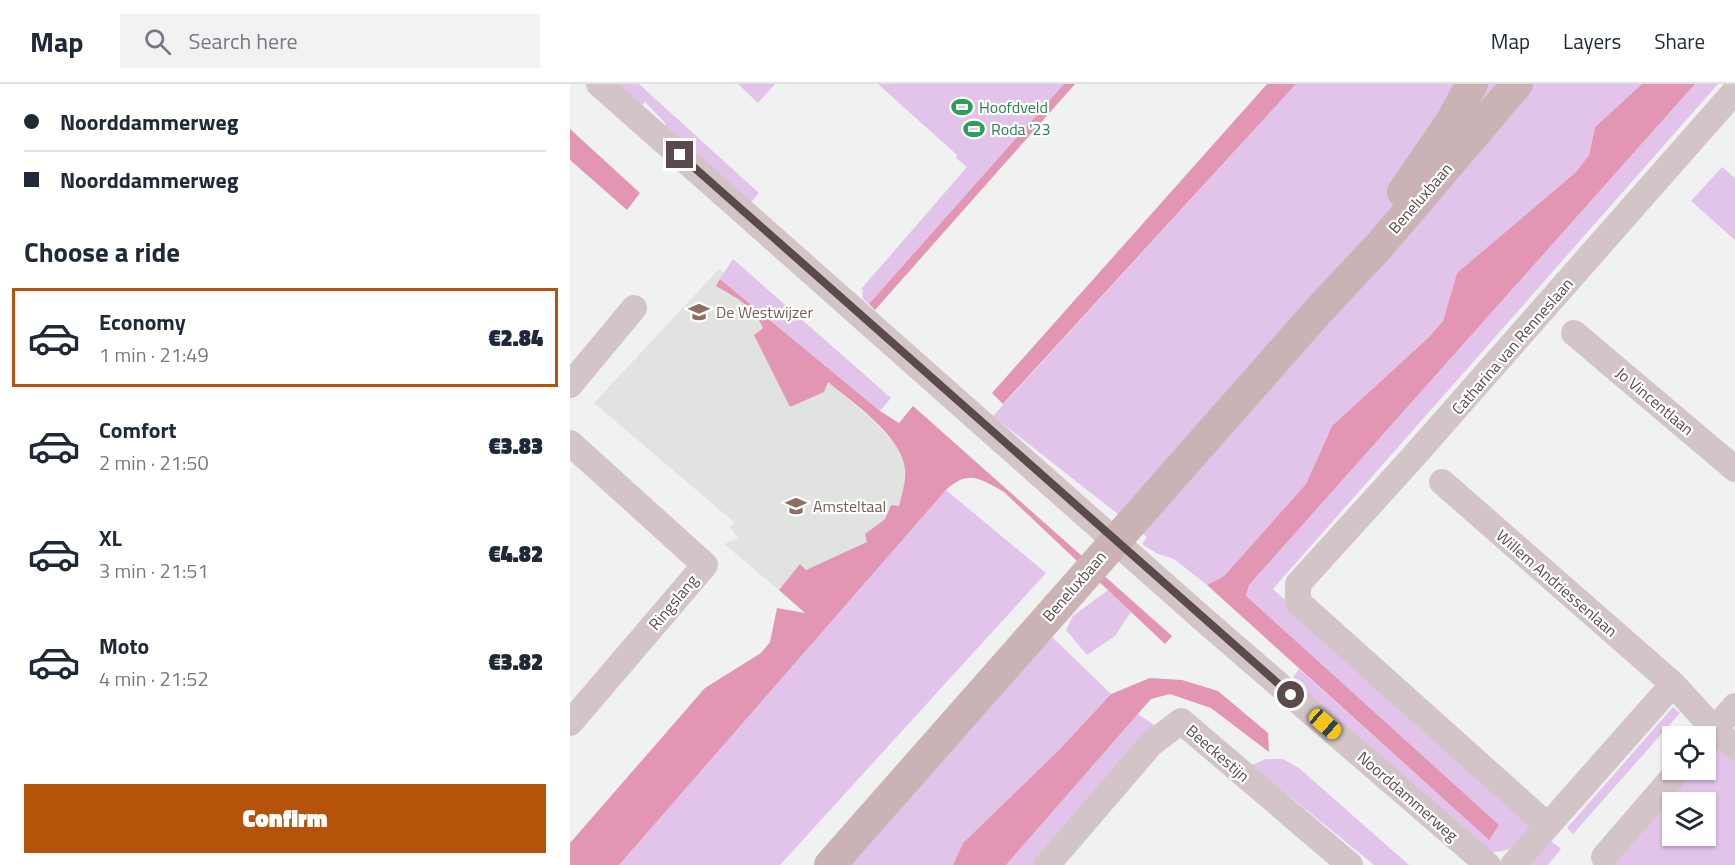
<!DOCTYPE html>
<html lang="en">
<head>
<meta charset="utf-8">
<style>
  body { margin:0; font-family:"Titillium Web",sans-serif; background:#f2f2f3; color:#1f2937; height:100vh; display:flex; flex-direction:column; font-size:22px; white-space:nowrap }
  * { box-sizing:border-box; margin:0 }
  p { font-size:20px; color:#747a83 }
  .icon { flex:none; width:33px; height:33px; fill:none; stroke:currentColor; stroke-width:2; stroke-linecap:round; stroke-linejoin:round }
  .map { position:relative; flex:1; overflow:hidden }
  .panel { display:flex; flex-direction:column; background:#fff; width:570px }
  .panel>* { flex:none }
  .top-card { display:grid; align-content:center; height:132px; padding:0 24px; background:#fff }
  .fabs { position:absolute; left:1092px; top:642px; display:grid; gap:12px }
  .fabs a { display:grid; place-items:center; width:54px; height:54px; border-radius:0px; background:#fff; box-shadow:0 2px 4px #0004; font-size:30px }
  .end { position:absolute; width:27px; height:27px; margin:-14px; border:8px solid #5b4a4c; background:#fff; box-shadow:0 0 0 3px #fff }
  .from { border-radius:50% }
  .car { position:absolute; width:18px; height:36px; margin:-18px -9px; border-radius:8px; box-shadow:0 0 4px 2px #0007; background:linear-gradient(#f5c518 24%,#345 0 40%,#f5c518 0 76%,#345 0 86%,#f5c518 0) }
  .top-card b { display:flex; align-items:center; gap:21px; height:57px; font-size:22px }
  .top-card b+b { border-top:2px solid #e0e1e3 }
  .top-card i { width:15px; height:15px; background:#1f2937 }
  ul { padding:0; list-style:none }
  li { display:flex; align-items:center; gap:18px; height:99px; margin:0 12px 9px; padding:0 12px; border:3px solid transparent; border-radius:0px }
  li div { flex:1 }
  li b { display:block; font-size:22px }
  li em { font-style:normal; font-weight:800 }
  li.active { border-color:#b45309 }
  li>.icon { width:54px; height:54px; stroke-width:1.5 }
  h2 { padding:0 24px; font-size:27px; line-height:72px }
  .primary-button { display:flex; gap:12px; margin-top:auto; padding:12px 24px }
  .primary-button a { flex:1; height:69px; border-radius:0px; background:#b45309; color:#fff; font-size:24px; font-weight:800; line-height:69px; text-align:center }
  header { display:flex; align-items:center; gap:36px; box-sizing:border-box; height:84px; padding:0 30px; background:#fff; border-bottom:2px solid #e0e1e3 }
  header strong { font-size:28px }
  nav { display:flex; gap:33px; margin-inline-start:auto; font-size:21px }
  .search { width:420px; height:54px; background:#f2f2f3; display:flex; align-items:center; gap:15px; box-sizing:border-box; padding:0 21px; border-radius:0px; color:#747a83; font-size:22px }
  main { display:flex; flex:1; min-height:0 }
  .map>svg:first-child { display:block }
</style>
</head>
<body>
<header>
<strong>Map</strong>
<div class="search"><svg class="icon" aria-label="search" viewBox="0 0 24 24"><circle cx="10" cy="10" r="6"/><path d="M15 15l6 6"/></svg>Search here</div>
<nav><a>Map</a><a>Layers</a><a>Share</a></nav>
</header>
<main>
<section class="panel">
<div class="top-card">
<b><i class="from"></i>Noorddammerweg</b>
<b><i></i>Noorddammerweg</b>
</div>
<h2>Choose a ride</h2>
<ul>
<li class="active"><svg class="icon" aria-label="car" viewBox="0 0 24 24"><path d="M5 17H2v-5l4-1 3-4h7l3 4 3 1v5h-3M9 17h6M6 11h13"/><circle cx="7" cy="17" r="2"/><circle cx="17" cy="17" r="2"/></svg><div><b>Economy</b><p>1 min · 21:49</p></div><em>€2.84</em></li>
<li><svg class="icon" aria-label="car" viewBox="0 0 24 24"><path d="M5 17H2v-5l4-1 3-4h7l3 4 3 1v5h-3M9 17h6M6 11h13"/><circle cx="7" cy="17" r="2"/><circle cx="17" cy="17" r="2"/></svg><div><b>Comfort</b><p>2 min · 21:50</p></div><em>€3.83</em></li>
<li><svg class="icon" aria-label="car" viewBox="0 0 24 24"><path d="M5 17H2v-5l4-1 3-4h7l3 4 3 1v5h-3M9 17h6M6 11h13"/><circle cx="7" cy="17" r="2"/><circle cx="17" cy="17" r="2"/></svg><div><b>XL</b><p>3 min · 21:51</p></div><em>€4.82</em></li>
<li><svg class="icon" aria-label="car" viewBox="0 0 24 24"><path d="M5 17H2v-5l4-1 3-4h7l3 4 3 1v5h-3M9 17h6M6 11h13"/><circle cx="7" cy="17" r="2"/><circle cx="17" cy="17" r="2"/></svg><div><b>Moto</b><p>4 min · 21:52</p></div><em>€3.82</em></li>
</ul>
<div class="primary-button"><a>Confirm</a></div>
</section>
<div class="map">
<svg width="1165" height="781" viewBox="0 0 1165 781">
  <rect width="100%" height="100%" fill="#f0f2f1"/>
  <!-- education -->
  <path fill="#e1e3e1" d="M 149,185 L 154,189 L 147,202 L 172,218 L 188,233 L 193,244 L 184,251 L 258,298 L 307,340 L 330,366 L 335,384 L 334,403 L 329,422 L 321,421 L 315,435 L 295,450 L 298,458 L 235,487 L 231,480 L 209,506 L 154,460 L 168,454 L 159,443 L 165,439 L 24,319 Z"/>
  <!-- green -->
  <path fill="#e2c4ea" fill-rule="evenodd" d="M 37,0 L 69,0 L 189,109 L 176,124 L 90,48 L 96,40 L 75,18 L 67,26 Z
    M 168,0 L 205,0 L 188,19 Z
    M 308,0 L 494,0 L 299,220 L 293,215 L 292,204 L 397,83 L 386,74 L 387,71 Z
    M 726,0 L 1072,0 L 1025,43 L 1019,71 L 1006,88 L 887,189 L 873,237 L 858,254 L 762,342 L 736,400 L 654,492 L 637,501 L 604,475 L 586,469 L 572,460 L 577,453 L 423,332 Z
    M 1125,0 L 1148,0 L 703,505 L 965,740 C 945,762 945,769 913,768 L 719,599 L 729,585 L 918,755 L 928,741 L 676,513 L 679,501 L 687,492 Z
    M 1152,83 L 1165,94 L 1165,156 L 1121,117 Z
    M 163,175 L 321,314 L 310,327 L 150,195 Z
    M 376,406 L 476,489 L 210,781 L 49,781 Z
    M 538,506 L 561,528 L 545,552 L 517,571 L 496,546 L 503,532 Z
    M 476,547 L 541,610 L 490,665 L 393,759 L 383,781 L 272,781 Z
    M 1103,623 L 1110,629 L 1003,750 L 997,744 Z
    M 568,630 L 587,643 L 476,781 L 436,781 Z
    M 1136,657 L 1165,670 L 1165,781 L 1025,781 L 1110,686 L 1136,686 ZM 1102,718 L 1136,718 L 1136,752 L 1102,752 Z
    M 696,675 L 713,675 L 729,684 L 839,781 L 804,781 L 684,683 L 679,682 Z
    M 979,755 L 991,765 L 978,781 L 961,781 L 962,775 Z"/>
  <!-- water -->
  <path fill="#e296b4" d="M 494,0 L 505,0 L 305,226 L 299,220 Z
    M 697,0 L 726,0 L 433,320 L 422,309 Z
    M 1072,0 L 1125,0 L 687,492 L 679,501 L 676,512 L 929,741 L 919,756 L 637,501 L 654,492 L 736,400 L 762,342 L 858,254 L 873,237 L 887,189 L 1006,88 L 1019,71 L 1025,43 Z
    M 0,45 L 70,109 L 57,126 L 0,76 Z
    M 150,195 L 310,327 L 329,339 L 343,322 L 602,552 L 595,560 L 434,408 C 410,395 399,385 376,406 L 49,781 L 0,781 L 0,759 L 135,604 L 191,569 L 200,558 L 207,524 L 235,529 L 209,506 L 230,480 L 236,486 L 297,458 L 295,450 L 315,435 L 321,421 L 329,422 C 332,410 336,397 335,385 C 332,352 282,318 258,298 L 254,308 L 220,323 L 184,251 L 193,244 C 185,223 165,213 146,202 Z
    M 580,594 L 612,596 L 648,607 L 698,649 L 699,668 L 641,624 L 600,610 L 581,615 L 436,781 L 383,781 L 393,759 L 490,665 L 541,610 Z"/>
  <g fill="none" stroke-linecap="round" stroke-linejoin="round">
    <!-- minor -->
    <path stroke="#d3c5c7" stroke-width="26" d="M 29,0 L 633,535 L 918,781
      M 1004,249 L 1165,385
      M 0,301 L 64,224
      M 0,359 L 135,481 L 0,639
      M 872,398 L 1103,600 L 1144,645 L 1165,663
      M 1136,655 L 1165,622
      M 977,741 L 728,518 L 728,500 L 844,372 L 1165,7
      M 1034,773 L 1109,686
      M 477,781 L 581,660 L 611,637 L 780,781
      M 943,781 L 1103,600"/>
    <!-- major -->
    <path stroke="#cbb3b5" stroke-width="32" d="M 833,108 L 879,41 L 902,0
      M 260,781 L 750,225 L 810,161 L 947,0"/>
  </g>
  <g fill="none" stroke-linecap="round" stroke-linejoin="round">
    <!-- route -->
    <path stroke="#5b4a4c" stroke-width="8" d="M 110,71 L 721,611"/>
  </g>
  <!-- icons -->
  <defs>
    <symbol id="stadium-bare" viewBox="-9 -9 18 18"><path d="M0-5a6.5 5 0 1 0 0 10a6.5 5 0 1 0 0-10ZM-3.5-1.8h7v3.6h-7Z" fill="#2e9e5b" stroke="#fff" stroke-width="2.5" paint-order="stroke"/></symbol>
    <symbol id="school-bare" viewBox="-9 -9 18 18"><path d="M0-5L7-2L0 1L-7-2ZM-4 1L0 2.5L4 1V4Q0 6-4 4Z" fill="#8d6e63" stroke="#fff" stroke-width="2.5" paint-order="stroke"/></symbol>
  </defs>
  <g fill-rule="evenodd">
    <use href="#stadium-bare" x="377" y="8" width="30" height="30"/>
    <use href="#stadium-bare" x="389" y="30" width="30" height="30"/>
    <use href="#school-bare" x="114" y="213" width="30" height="30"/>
    <use href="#school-bare" x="211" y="407" width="30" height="30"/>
  </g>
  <g text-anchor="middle" stroke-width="4.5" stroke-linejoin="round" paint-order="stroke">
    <!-- leisure labels -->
    <g font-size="16" fill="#27864d" stroke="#fff" text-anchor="start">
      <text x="409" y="29">Hoofdveld</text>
      <text x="421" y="51">Roda '23</text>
    </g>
    <!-- street labels -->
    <g font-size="16" fill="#5b4a4c" stroke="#fff">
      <text transform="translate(850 114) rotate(-49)" y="6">Beneluxbaan</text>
      <text transform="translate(942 262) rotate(-49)" y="6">Catharina van Renneslaan</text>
      <text transform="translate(1085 317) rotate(40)" y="6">Jo Vincentlaan</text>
      <text transform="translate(987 499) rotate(41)" y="6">Willem Andriessenlaan</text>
      <text transform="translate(504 502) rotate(-49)" y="6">Beneluxbaan</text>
      <text transform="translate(103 518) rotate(-50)" y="6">Ringslang</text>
      <text transform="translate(648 669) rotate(41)" y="6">Beeckestijn</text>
      <text transform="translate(838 712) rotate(41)" y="6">Noorddammerweg</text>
    </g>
    <!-- education labels -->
    <g font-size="16" fill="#785e54" stroke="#fff" text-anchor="start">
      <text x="146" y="234">De Westwijzer</text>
      <text x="243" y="428">Amsteltaal</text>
    </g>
  </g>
</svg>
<div class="fabs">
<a><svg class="icon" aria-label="locate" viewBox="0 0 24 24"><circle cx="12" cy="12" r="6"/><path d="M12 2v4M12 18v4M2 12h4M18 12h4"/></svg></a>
<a><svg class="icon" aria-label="layers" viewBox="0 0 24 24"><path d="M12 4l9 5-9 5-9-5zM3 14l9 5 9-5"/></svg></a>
</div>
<i class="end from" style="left:721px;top:611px"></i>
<i class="end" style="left:110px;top:71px"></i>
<i class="car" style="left:755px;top:640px;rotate:131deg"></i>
</div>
</main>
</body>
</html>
